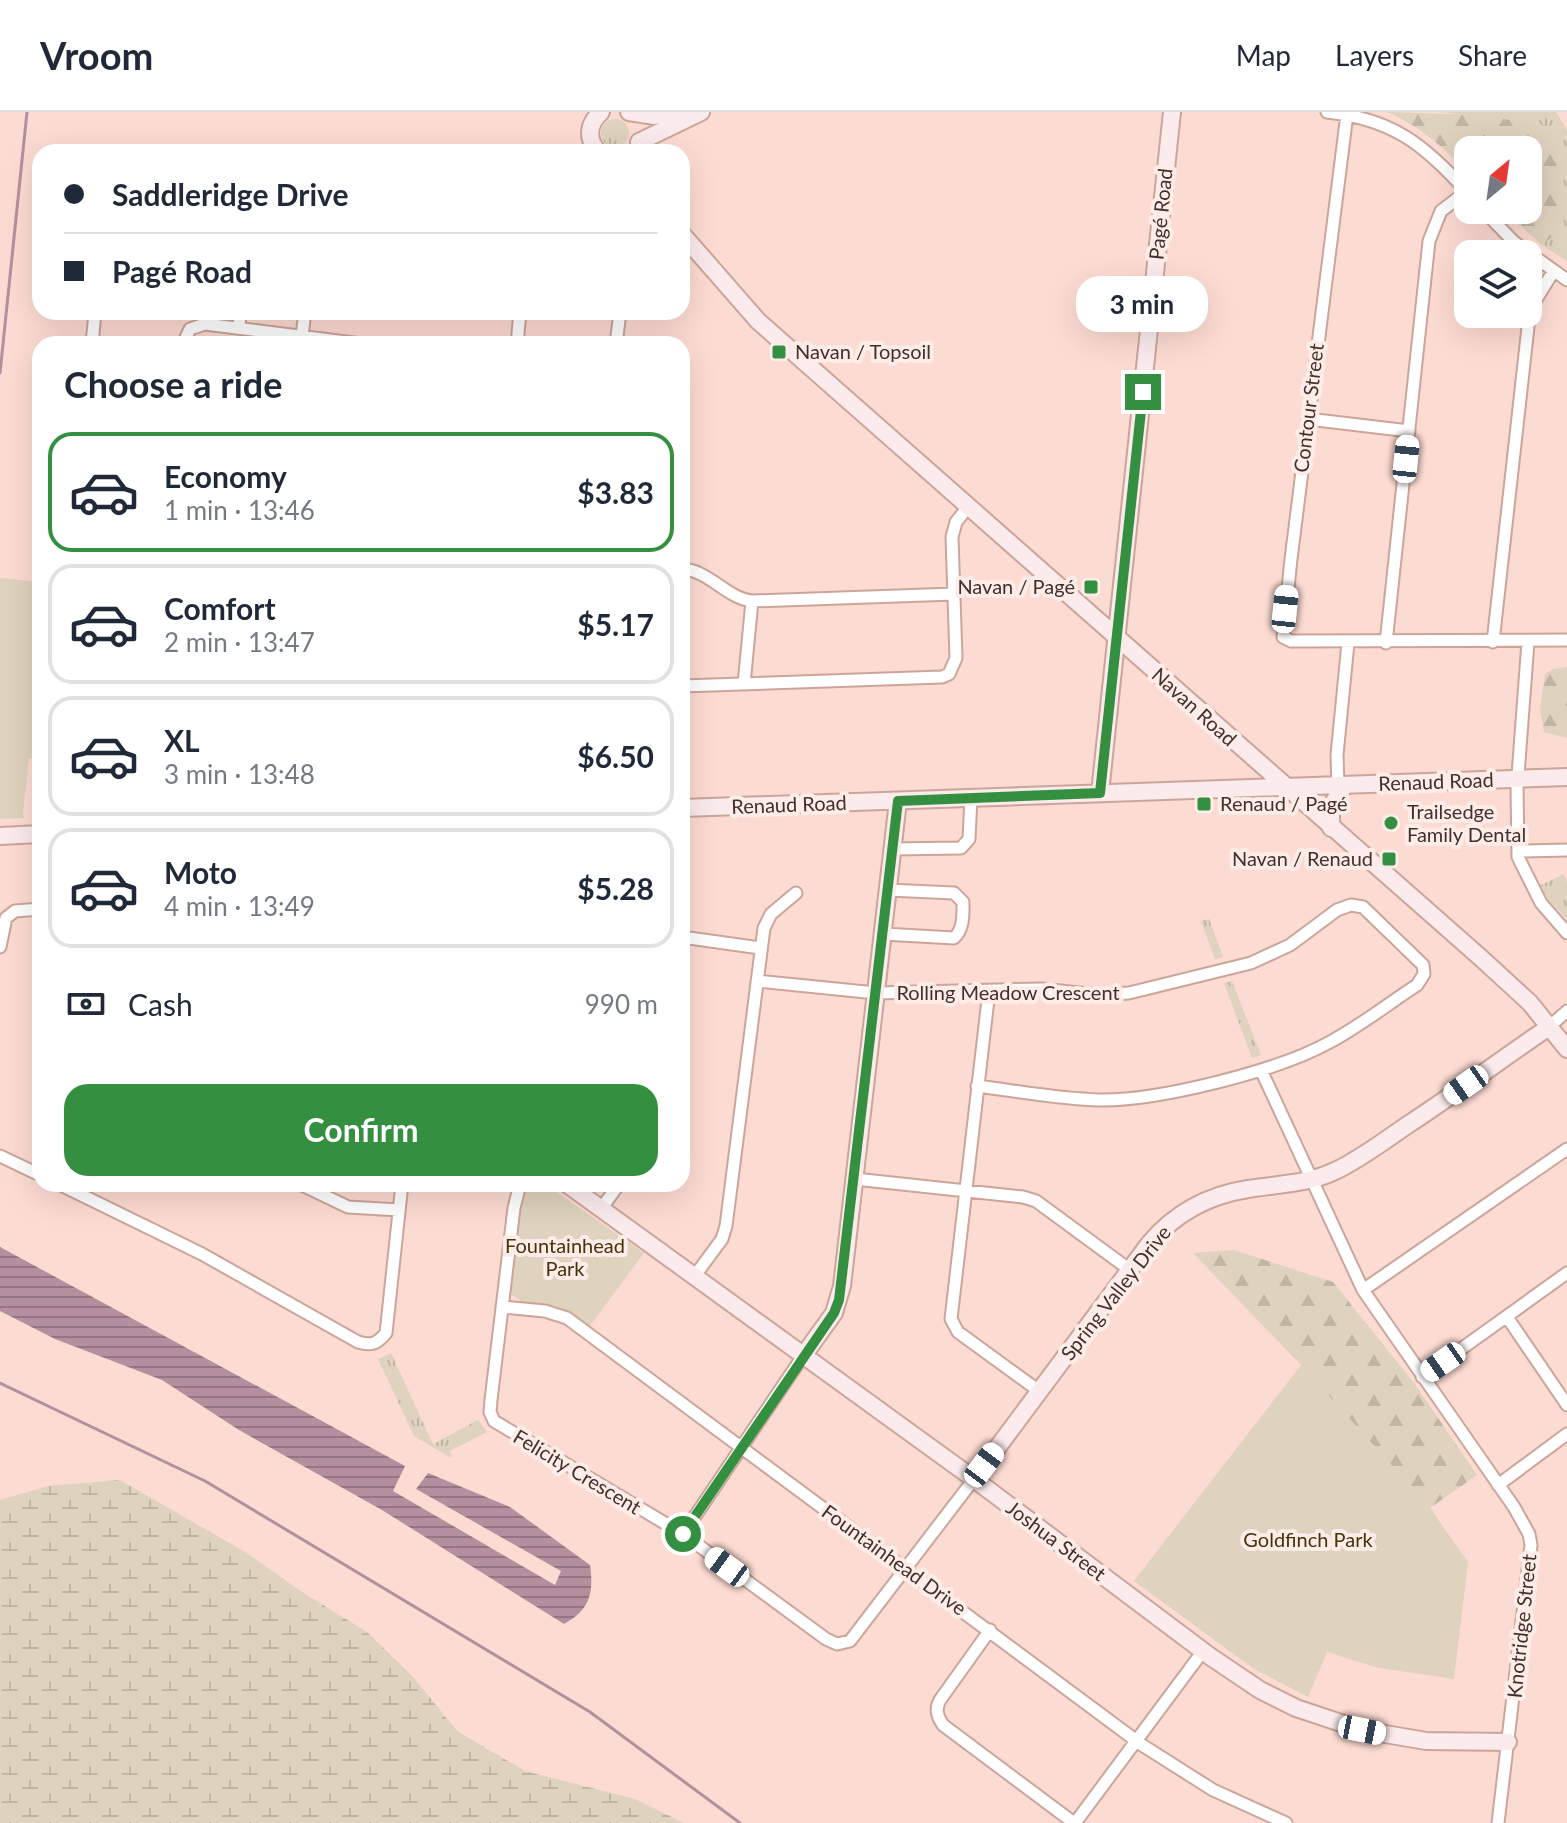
<!DOCTYPE html>
<html lang="en">
<head>
<meta charset="utf-8">
<style>
  body { margin:0; font-family:Lato,sans-serif; background:#f2f2f3; color:#1f2937; height:100vh; display:flex; flex-direction:column; font-size:30px; white-space:nowrap }
  * { box-sizing:border-box; margin:0 }
  p { font-size:26px; color:#747a83 }
  .icon { flex:none; width:44px; height:44px; fill:none; stroke:currentColor; stroke-width:2; stroke-linecap:round; stroke-linejoin:round }
  .map { position:relative; flex:1; overflow:hidden }
  .side { position:absolute; left:32px; top:224px; width:658px; height:856px; display:flex; flex-direction:column; background:#fff; border-radius:24px; box-shadow:0 8px 32px #0002 }
  .side>* { flex:none }
  .guide { position:absolute; left:32px; top:32px; width:658px; height:176px; border-radius:24px; box-shadow:0 8px 32px #0002; display:grid; align-content:center; height:176px; padding:0 32px; background:#fff }
  .needle { width:52px; rotate:29deg }
  .tools { position:absolute; left:1454px; top:24px; display:grid; gap:16px }
  .tools a { display:grid; place-items:center; width:88px; height:88px; border-radius:16px; background:#fff; box-shadow:0 8px 32px #0002; font-size:40px }
  .end { position:absolute; width:36px; height:36px; margin:-18px; border:10px solid #348f40; background:#fff; box-shadow:0 0 0 4px #fff }
  .from { border-radius:50% }
  .bubble { position:absolute; height:56px; border-radius:24px; background:#fff; box-shadow:0 8px 32px #0002; font-size:26px; font-weight:700; line-height:56px; text-align:center }
  .car { position:absolute; width:24px; height:48px; margin:-24px -12px; border-radius:10px; box-shadow:0 0 6px 2px #0007; background:linear-gradient(#fff 24%,#345 0 40%,#fff 0 76%,#345 0 86%,#fff 0) }
  .guide b { display:flex; align-items:center; gap:28px; height:76px; font-size:30px }
  .guide b+b { border-top:2px solid #e0e1e3 }
  .guide i { width:20px; height:20px; background:#1f2937 }
  ul { padding:0; list-style:none }
  li { display:flex; align-items:center; gap:24px; height:120px; margin:0 16px 12px; padding:0 16px; border:4px solid #e0e1e3; border-radius:24px }
  li div { flex:1 }
  li b { display:block; font-size:30px }
  li em { font-style:normal; font-weight:700 }
  li.current { border-color:#348f40 }
  li>.icon { width:72px; height:72px; stroke-width:1.5 }
  h2 { padding:0 32px; font-size:36px; line-height:96px }
  .pay { display:flex; align-items:center; gap:20px; height:88px; padding:0 32px; font-size:30px }
  .pay p { margin-inline-start:auto }
  .cta { display:flex; gap:16px; margin-top:auto; padding:16px 32px }
  .cta a { flex:1; height:92px; border-radius:24px; background:#348f40; color:#fff; font-size:32px; font-weight:700; line-height:92px; text-align:center }
  header { display:flex; align-items:center; gap:48px; box-sizing:border-box; height:112px; padding:0 40px; background:#fff; border-bottom:2px solid #e0e1e3 }
  header strong { font-size:38px }
  nav { display:flex; gap:44px; margin-inline-start:auto; font-size:28px }
  .map>svg:first-child { display:block }
</style>
</head>
<body>
<header>
<strong>Vroom</strong>
<nav><a>Map</a><a>Layers</a><a>Share</a></nav>
</header>
<div class="map">
<svg width="1567" height="1711" viewBox="0 0 1567 1711">
  <defs>
    <pattern id="grass-tufts" width="24" height="20" patternUnits="userSpaceOnUse" patternTransform="scale(2)"><rect width="24" height="20" fill="#dfd2be"/><path d="M3 7l-1-3M5 7V3M7 7l1-3M15 17l-1-3M17 17v-4M19 17l1-3" fill="none" stroke="#c1b5a4"/></pattern>
    <pattern id="forest-firs" width="22" height="20" patternUnits="userSpaceOnUse" patternTransform="scale(2)"><rect width="22" height="20" fill="#dfd2be"/><path d="M5 1l3.5 6h-7zM16 11l3.5 6h-7z" fill="#c1b5a4"/></pattern>
    <pattern id="wetland-marsh" width="20" height="14" patternUnits="userSpaceOnUse" patternTransform="scale(2)"><rect width="20" height="14" fill="#dfd2be"/><path d="M1 5h8M5 5V1M11 12h8M15 12V8" fill="none" stroke="#c1b5a4"/></pattern>
    <pattern id="water-rules" width="6" height="5" patternUnits="userSpaceOnUse" patternTransform="scale(2)"><rect width="6" height="5" fill="#b4909f"/><path d="M0 2.5h6" fill="none" stroke="#947682"/></pattern>
  </defs>
  <rect width="100%" height="100%" fill="#fcdbd2"/>
  <!-- grass -->
  <path fill="url(#grass-tufts)" d="M 1443,0 L 1556,0 L 1567,18 L 1567,149 L 1542,133 L 1561,116 L 1555,15 Z
    M601 21a14 14 0 1 1 28 0a14 14 0 1 1-28 0Z
    M 1564,762 L 1567,770 L 1567,808 L 1537,775 Z
    M 1209,807 L 1223,845 L 1215,847 L 1201,809 Z
    M 1232,869 L 1261,943 L 1252,946 L 1224,871 Z
    M 391,1241 L 433,1332 L 478,1308 L 487,1320 L 450,1339 L 451,1346 L 414,1324 L 378,1247 Z"/>
  <!-- forest -->
  <path fill="url(#forest-firs)" d="M 1387,0 L 1478,3 L 1555,15 C 1559,35 1567,99 1561,116 C 1557,122 1548,128 1542,133 L 1502,98 L 1528,98 L 1528,38 L 1468,38 L 1468,63 C 1447,37 1418,13 1387,0 Z
    M 1567,555 L 1567,626 L 1544,620 L 1540,598 L 1545,562 L 1553,557 Z
    M 1234,1138 L 1333,1170 L 1414,1271 L 1477,1363 L 1430,1396 L 1301,1253 L 1193,1141 Z"/>
  <!-- wetland -->
  <path fill="url(#wetland-marsh)" d="M 120,1368 L 245,1440 L 302,1480 L 367,1520 L 413,1565 L 457,1619 L 525,1659 L 635,1687 L 684,1711 L 0,1711 L 0,1388 L 48,1374 Z"/>
  <!-- park -->
  <path fill="#dfd2be" d="M 0,466 L 40,470 L 40,647 L 29,646 L 23,701 L 24,706 L 0,707 Z
    M 524,1072 L 545,1072 L 644,1141 L 589,1215 C 581,1209 572,1200 562,1196 C 544,1188 522,1198 509,1179 Z
    M 1301,1253 L 1430,1396 L 1468,1450 L 1454,1567 L 1379,1556 L 1327,1540 L 1308,1585 L 1254,1557 L 1134,1469 Z"/>
  <!-- water -->
  <path fill="url(#water-rules)" d="M 0,1135 L 405,1354 L 393,1379 L 555,1473 L 561,1459 L 416,1377 L 428,1361 L 510,1395 L 590,1453 C 594,1481 590,1498 564,1512 L 382,1398 L 239,1318 L 162,1268 L 55,1227 L 0,1199 Z"/>
  <g fill="none" stroke-linecap="round" stroke-linejoin="round">
    <!-- stream -->
    <path stroke="#b4909f" stroke-width="3" d="M 0,261 L 27,0
      M 0,1271 L 205,1369 L 590,1600 L 740,1711"/>
    <defs>
      <path id="street" d="M 1327,0 C 1393,7 1425,33 1468,81
        M 1347,2 L 1291,447 L 1283,525 L 1291,529 L 1567,528
        M 1483,98 L 1514,130 L 1567,168
        M 239,216 L 240,200
        M 92,232 L 95,200
        M 183,232 L 190,217 L 205,212 L 362,232
        M 301,232 L 305,200
        M 517,232 L 520,200
        M 616,232 L 620,200
        M 1308,307 L 1409,319
        M 682,457 C 709,458 726,486 752,489 L 954,482
        M 1493,530 L 1530,197 L 1553,160
        M 1528,530 L 1517,676 L 1518,745 L 1541,791 L 1567,821
        M 1386,531 L 1429,129 L 1441,99 L 1466,80
        M 744,572 L 752,489
        M 682,574 L 942,565 L 949,562 L 956,546 L 952,425 L 956,410 L 968,395
        M 1338,674 L 1337,643 L 1348,531
        M 892,737 L 961,736 L 969,727 L 971,686
        M 1518,739 L 1567,738
        M 883,822 L 954,826 C 964,817 963,802 963,790 L 954,781 L 888,778
        M 682,825 L 760,836
        M 0,835 L 6,806 L 15,799 L 40,797
        M 757,869 L 876,881 L 1042,877 L 1098,883 L 1129,881 L 1251,851 L 1290,833 L 1337,798 L 1351,793 L 1363,795 L 1423,853 L 1424,862 L 1417,873 C 1388,892 1360,914 1330,930 C 1278,959 1158,989 1099,988 C 1059,987 1017,979 977,974
        M 989,879 L 951,1207 L 958,1220 L 1039,1279
        M 1549,915 L 1567,899
        M 1261,958 L 1363,1178 L 1514,1395 L 1529,1422 L 1531,1433 L 1498,1711
        M 0,1044 L 40,1063
        M 855,1067 L 1023,1085 L 1036,1089 L 1130,1158
        M 59,1072 L 202,1142 L 358,1230 C 371,1234 377,1232 386,1221 L 402,1072
        M 300,1072 L 348,1095 L 399,1098
        M 520,1072 L 514,1096 L 491,1288 L 490,1300 L 494,1309 L 683,1422 L 826,1527 L 837,1532 L 850,1529 L 974,1367
        M 601,1097 L 619,1072
        M 694,1165 L 722,1127 L 726,1114 L 764,816 L 771,802 L 796,781
        M 1363,1178 L 1567,1037
        M 502,1195 L 545,1199 L 567,1206 L 1142,1633 L 1213,1678 L 1286,1711
        M 1507,1205 L 1567,1293
        M 1422,1265 L 1567,1161
        M 1498,1373 L 1567,1322
        M 683,1422 L 803,1244
        M 990,1518 L 940,1588 C 935,1597 937,1604 943,1613 L 1074,1711
        M 1075,1711 L 1203,1539"/>
      <path id="secondary" d="M 629,0 L 655,4 L 675,0
        M 639,30 L 701,0
        M 598,40 C 586,26 588,12 601,0
        M 682,122 L 758,209 L 1481,846 L 1530,891 L 1567,937
        M 1100,681 L 1172,0
        M 682,696 L 1567,665
        M 1331,716 L 1331,694 L 1344,674
        M 0,724 L 40,722
        M 567,1072 L 974,1367 L 1211,1545 L 1260,1578 L 1296,1596 L 1362,1618 L 1426,1629 L 1508,1630
        M 803,1244 L 834,1201 L 842,1174 L 898,689
        M 974,1367 L 1149,1132 C 1175,1101 1209,1083 1248,1077 C 1279,1072 1309,1072 1337,1058 C 1362,1046 1385,1028 1409,1012 C 1456,981 1502,947 1549,915"/>
    </defs>
    <!-- street casing -->
    <use href="#street" stroke="#cca59a" stroke-width="15"/>
    <!-- secondary casing -->
    <use href="#secondary" stroke="#cca59a" stroke-width="20"/>
    <!-- street -->
    <use href="#street" stroke="#fff" stroke-width="11"/>
    <!-- secondary -->
    <use href="#secondary" stroke="#fbebec" stroke-width="16"/>
  </g>
  <g fill="none" stroke-linecap="round" stroke-linejoin="round">
    <!-- route -->
    <path stroke="#348f40" stroke-width="10" d="M 683,1422 L 834,1201 L 839,1188 L 898,689 L 1100,681 L 1143,280"/>
  </g>
  <!-- markers -->
  <g fill="#348f40" stroke="#fdece7" stroke-width="3">
    <rect x="771" y="232" width="16" height="16" rx="4"/>
    <rect x="1083" y="467" width="16" height="16" rx="4"/>
    <rect x="1196" y="684" width="16" height="16" rx="4"/>
    <circle cx="1391" cy="711" r="8"/>
    <rect x="1381" y="739" width="16" height="16" rx="4"/>
  </g>
  <g text-anchor="middle" stroke-width="8" stroke-linejoin="round" paint-order="stroke">
    <!-- street labels -->
    <g font-size="20" fill="#41312d" stroke="#fdece7">
      <text transform="translate(1161 102) rotate(-84)" y="7">Pagé Road</text>
      <text transform="translate(1309 296) rotate(-83)" y="7">Contour Street</text>
      <text transform="translate(1194 595) rotate(42)" y="7">Navan Road</text>
      <text transform="translate(1436 670) rotate(-2)" y="7">Renaud Road</text>
      <text transform="translate(789 693) rotate(-2)" y="7">Renaud Road</text>
      <text x="1008" y="888">Rolling Meadow Crescent</text>
      <text transform="translate(1116 1181) rotate(-52)" y="7">Spring Valley Drive</text>
      <text transform="translate(577 1360) rotate(31)" y="7">Felicity Crescent</text>
      <text transform="translate(1056 1429) rotate(37)" y="7">Joshua Street</text>
      <text transform="translate(894 1448) rotate(36)" y="7">Fountainhead Drive</text>
      <text transform="translate(1522 1514) rotate(-84)" y="7">Knotridge Street</text>
    </g>
    <!-- poi labels -->
    <g font-size="20" fill="#41312d" stroke="#fdece7" text-anchor="start">
      <text x="795" y="247">Navan / Topsoil</text>
      <text x="1075" y="482" text-anchor="end">Navan / Pagé</text>
      <text x="1220" y="699">Renaud / Pagé</text>
      <text x="1407" y="707">Trailsedge<tspan x="1407" dy="23">Family Dental</tspan></text>
      <text x="1373" y="754" text-anchor="end">Navan / Renaud</text>
    </g>
    <!-- park labels -->
    <g font-size="20" fill="#473209" stroke="#fdece7">
      <text x="565" y="1141">Fountainhead<tspan x="565" dy="23">Park</tspan></text>
      <text x="1308" y="1435">Goldfinch Park</text>
    </g>
  </g>
</svg>
<div class="tools">
<a><svg class="needle" viewBox="-14 -14 28 28"><path d="M0-13l5 13h-10z" fill="#e53935"/><path d="M0 13l5-13h-10z" fill="#747a83"/></svg></a>
<a><svg class="icon" aria-label="layers" viewBox="0 0 24 24"><path d="M12 4l9 5-9 5-9-5zM3 14l9 5 9-5"/></svg></a>
</div>
<i class="end from" style="left:683px;top:1422px"></i>
<i class="end" style="left:1143px;top:280px"></i>
<div class="bubble" style="left:1076px;top:164px;width:132px">3 min</div>
<i class="car" style="left:1406px;top:347px;rotate:6deg"></i>
<i class="car" style="left:1285px;top:497px;rotate:6deg"></i>
<i class="car" style="left:1466px;top:973px;rotate:235deg"></i>
<i class="car" style="left:1443px;top:1250px;rotate:235deg"></i>
<i class="car" style="left:984px;top:1353px;rotate:37deg"></i>
<i class="car" style="left:727px;top:1455px;rotate:306deg"></i>
<i class="car" style="left:1362px;top:1618px;rotate:101deg"></i>
<div class="guide">
<b><i class="from"></i>Saddleridge Drive</b>
<b><i></i>Pagé Road</b>
</div>
<section class="side">
<h2>Choose a ride</h2>
<ul>
<li class="current"><svg class="icon" aria-label="car" viewBox="0 0 24 24"><path d="M5 17H2v-5l4-1 3-4h7l3 4 3 1v5h-3M9 17h6M6 11h13"/><circle cx="7" cy="17" r="2"/><circle cx="17" cy="17" r="2"/></svg><div><b>Economy</b><p>1 min · 13:46</p></div><em>$3.83</em></li>
<li><svg class="icon" aria-label="car" viewBox="0 0 24 24"><path d="M5 17H2v-5l4-1 3-4h7l3 4 3 1v5h-3M9 17h6M6 11h13"/><circle cx="7" cy="17" r="2"/><circle cx="17" cy="17" r="2"/></svg><div><b>Comfort</b><p>2 min · 13:47</p></div><em>$5.17</em></li>
<li><svg class="icon" aria-label="car" viewBox="0 0 24 24"><path d="M5 17H2v-5l4-1 3-4h7l3 4 3 1v5h-3M9 17h6M6 11h13"/><circle cx="7" cy="17" r="2"/><circle cx="17" cy="17" r="2"/></svg><div><b>XL</b><p>3 min · 13:48</p></div><em>$6.50</em></li>
<li><svg class="icon" aria-label="car" viewBox="0 0 24 24"><path d="M5 17H2v-5l4-1 3-4h7l3 4 3 1v5h-3M9 17h6M6 11h13"/><circle cx="7" cy="17" r="2"/><circle cx="17" cy="17" r="2"/></svg><div><b>Moto</b><p>4 min · 13:49</p></div><em>$5.28</em></li>
</ul>
<div class="pay"><svg class="icon" aria-label="cash" viewBox="0 0 24 24"><path d="M3 7h18v10H3z"/><circle cx="12" cy="12" r="2"/></svg>Cash<p>990 m</p></div>
<div class="cta"><a>Confirm</a></div>
</section>
</div>
</body>
</html>
